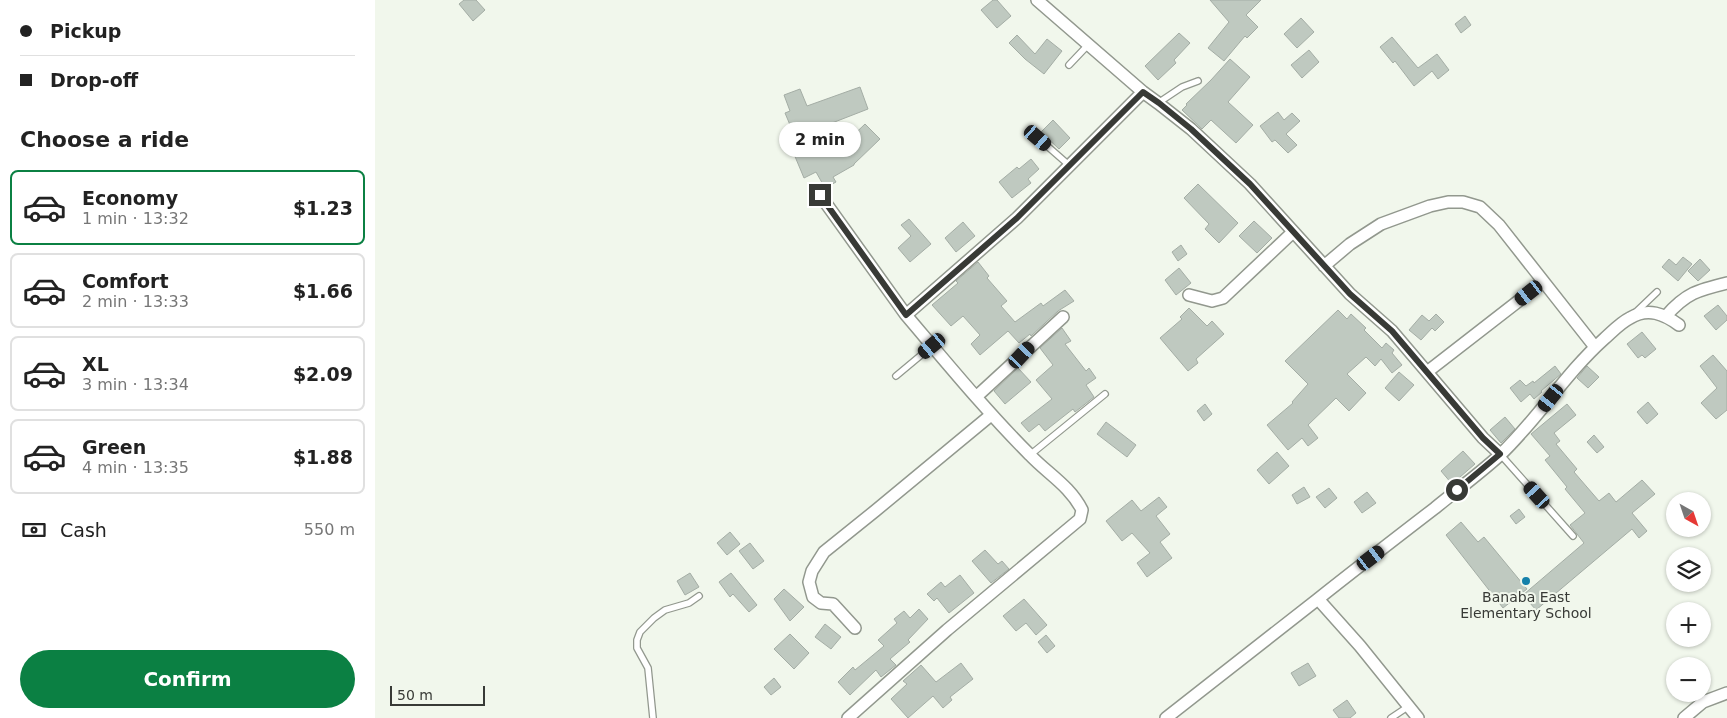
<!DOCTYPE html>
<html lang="en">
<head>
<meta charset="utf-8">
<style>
  body { margin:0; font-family:"DejaVu Sans",sans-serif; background:#f2f2f2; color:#222; height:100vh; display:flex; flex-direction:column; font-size:19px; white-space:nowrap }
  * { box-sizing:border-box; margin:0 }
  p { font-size:16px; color:#767676 }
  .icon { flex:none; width:28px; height:28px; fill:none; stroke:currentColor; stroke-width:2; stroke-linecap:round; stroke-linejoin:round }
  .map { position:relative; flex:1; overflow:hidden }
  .panel { display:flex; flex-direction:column; background:#fff; width:375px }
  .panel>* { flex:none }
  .top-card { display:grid; align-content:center; height:110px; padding:0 20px; background:#fff }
  .needle { width:32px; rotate:140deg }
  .fabs { position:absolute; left:1291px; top:492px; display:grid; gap:10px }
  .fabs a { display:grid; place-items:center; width:45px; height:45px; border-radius:50%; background:#fff; box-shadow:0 1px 4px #0004; font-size:25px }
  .scale { position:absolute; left:15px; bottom:12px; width:95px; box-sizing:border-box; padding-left:5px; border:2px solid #383a36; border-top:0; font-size:14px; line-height:18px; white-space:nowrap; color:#383a36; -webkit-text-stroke:4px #f1f7ec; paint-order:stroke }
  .end { position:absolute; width:22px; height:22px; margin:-11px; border:6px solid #383a36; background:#fff; box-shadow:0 0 0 2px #fff }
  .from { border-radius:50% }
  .bubble { position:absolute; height:35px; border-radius:18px; background:#fff; box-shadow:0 1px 4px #0004; font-size:16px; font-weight:700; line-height:35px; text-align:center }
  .car { position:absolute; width:15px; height:30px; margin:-15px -8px; border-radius:6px; box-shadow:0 0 4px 1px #0007; background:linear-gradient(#222 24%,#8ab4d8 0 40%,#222 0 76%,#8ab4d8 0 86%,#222 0) }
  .top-card b { display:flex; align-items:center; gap:18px; height:48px; font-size:19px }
  .top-card b+b { border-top:1px solid #e0e0e0 }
  .top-card i { width:12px; height:12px; background:#222 }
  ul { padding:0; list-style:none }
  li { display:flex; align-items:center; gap:15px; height:75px; margin:0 10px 8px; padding:0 10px; border:2px solid #e0e0e0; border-radius:8px }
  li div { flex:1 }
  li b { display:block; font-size:19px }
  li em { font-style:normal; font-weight:700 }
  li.on { border-color:#0b8043 }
  li>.icon { width:45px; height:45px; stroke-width:1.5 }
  h2 { padding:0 20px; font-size:22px; line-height:60px }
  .pay { display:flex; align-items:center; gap:12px; height:55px; padding:0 20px; font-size:19px }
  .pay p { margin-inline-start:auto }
  .primary-button { display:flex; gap:10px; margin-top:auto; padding:10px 20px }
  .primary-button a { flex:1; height:58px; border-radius:30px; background:#0b8043; color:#fff; font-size:20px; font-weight:700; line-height:58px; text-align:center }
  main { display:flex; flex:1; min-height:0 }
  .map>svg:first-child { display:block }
</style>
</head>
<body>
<main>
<section class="panel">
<div class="top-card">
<b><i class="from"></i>Pickup</b>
<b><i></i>Drop-off</b>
</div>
<h2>Choose a ride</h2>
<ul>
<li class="on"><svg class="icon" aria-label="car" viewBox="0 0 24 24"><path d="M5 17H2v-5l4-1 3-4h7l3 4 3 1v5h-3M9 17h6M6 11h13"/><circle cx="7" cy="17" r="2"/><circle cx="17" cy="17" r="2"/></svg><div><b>Economy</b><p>1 min · 13:32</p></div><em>$1.23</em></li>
<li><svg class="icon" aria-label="car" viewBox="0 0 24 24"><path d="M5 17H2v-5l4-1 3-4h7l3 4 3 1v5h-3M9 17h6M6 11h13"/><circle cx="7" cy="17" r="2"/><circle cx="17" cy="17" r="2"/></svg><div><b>Comfort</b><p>2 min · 13:33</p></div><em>$1.66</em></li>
<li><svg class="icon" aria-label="car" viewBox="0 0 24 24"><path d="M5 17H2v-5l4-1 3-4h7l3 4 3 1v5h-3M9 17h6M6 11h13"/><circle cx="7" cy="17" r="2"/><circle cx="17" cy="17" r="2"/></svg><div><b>XL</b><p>3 min · 13:34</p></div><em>$2.09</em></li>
<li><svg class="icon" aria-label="car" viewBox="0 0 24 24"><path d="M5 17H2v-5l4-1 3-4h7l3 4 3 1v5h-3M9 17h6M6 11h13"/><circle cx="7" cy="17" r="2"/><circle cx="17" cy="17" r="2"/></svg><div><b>Green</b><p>4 min · 13:35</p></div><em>$1.88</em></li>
</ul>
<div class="pay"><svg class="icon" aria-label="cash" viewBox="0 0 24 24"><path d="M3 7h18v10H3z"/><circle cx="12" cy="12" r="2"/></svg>Cash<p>550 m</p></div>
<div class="primary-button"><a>Confirm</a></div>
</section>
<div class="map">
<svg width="1352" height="718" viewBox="0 0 1352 718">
  <rect width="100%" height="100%" fill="#f1f7ec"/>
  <!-- building -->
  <path fill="#bfc9c0" stroke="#a4ada5" d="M 89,0 L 101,0 L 110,10 L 98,21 L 84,4 Z
    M 618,0 L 622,0 L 636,16 L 622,28 L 606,10 Z
    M 835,0 L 886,0 L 871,15 L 883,27 L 872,38 L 870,36 L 849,61 L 833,48 L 854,22 Z
    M 1090,16 L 1096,25 L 1086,33 L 1080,24 Z
    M 926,18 L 939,32 L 922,48 L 909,34 Z
    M 804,33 L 815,43 L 799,60 L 801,63 L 783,80 L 770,66 Z
    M 642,35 L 660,54 L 672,39 L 687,51 L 669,74 L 650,59 L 634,43 Z
    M 1017,37 L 1043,68 L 1062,54 L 1074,70 L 1063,79 L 1057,71 L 1039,86 L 1020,61 L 1018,63 L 1005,47 Z
    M 934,50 L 944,62 L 927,78 L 916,65 Z
    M 855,59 L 875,77 L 853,102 L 878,125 L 861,143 L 836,120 L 827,129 L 807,110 L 812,105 L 811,104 L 836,80 Z
    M 485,87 L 493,109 L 457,123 L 467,146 L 490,124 L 505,139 L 479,164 L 479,165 L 458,177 L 461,182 L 450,188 L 441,172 L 429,178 L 411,135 L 418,132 L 410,113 L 415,111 L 409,95 L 425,89 L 432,106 Z
    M 903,112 L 909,120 L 917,113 L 925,121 L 911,134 L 922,145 L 913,153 L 900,140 L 897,142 L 885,126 Z
    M 678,120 L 695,138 L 684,149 L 666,132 Z
    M 656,159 L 664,169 L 653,179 L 656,183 L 637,198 L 624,182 L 642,167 L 644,169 Z
    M 823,184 L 863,223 L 844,243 L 830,229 L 834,224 L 809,198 Z
    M 534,219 L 556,244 L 535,262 L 523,248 L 536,236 L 526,225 Z
    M 879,221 L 897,238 L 882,253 L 864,236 Z
    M 588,222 L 600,236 L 581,252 L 570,238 Z
    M 806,245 L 812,254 L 803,261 L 797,252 Z
    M 1308,257 L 1317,264 L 1303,281 L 1287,267 L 1294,259 L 1301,265 Z
    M 1325,259 L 1335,270 L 1323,281 L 1313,271 Z
    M 603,262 L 614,276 L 612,278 L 632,301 L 626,306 L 640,322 L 666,303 L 668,306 L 690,290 L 699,301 L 683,311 L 656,336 L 655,334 L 644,343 L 633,331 L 605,355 L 596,344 L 605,335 L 588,316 L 576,326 L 557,305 L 583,283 L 581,281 Z
    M 804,268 L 816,283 L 801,295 L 790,280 Z
    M 1343,305 L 1352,316 L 1352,320 L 1341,330 L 1329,316 Z
    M 814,308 L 832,326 L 837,321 L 849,334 L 821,359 L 823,363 L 813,371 L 785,338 L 807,319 L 805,317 Z
    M 963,310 L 972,319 L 976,314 L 991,328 L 989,330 L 1007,348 L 1011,343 L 1019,350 L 1017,353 L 1027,365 L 1017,373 L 1006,359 L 1000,366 L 991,357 L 972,374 L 991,393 L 974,411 L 961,398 L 933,425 L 943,438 L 933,446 L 927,438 L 913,450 L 892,425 L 918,403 L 917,402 L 933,384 L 910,361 Z
    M 1061,314 L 1069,322 L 1060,331 L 1057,328 L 1046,340 L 1034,330 L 1047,315 L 1054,321 Z
    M 687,328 L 696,341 L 690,344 L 711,371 L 714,368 L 721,378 L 711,385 L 719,397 L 700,412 L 698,409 L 670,431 L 664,424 L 654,432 L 646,423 L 677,399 L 661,380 L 678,365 L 665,348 Z
    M 1267,332 L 1281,349 L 1270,358 L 1267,355 L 1263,358 L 1252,344 Z
    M 1338,355 L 1352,371 L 1352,410 L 1341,419 L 1326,403 L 1342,388 L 1325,366 Z
    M 1180,366 L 1186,374 L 1166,391 L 1167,392 L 1159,399 L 1155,394 L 1146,402 L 1135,388 L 1145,380 L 1151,386 L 1158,381 L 1159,383 Z
    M 1212,366 L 1224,377 L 1213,388 L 1202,378 Z
    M 643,368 L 656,382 L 630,404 L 619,391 Z
    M 1024,372 L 1039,385 L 1024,401 L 1010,388 Z
    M 1273,402 L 1283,414 L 1272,424 L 1262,412 Z
    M 830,404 L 837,414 L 829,421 L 822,411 Z
    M 1192,404 L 1201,415 L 1179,433 L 1185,441 L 1181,444 L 1202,469 L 1199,472 L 1224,501 L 1234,493 L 1241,502 L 1267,480 L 1280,494 L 1257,513 L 1272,531 L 1264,538 L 1257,529 L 1161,610 L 1148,595 L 1209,543 L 1195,525 L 1210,513 L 1190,489 L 1192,487 L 1170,460 L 1175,456 L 1156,434 Z
    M 1130,417 L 1140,429 L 1126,443 L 1115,430 Z
    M 731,422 L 761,445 L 752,457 L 722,434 Z
    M 1219,435 L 1229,447 L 1222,453 L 1212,442 Z
    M 1088,451 L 1100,464 L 1077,484 L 1066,471 Z
    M 902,452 L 914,466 L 894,484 L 882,470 Z
    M 929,487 L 935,497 L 922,504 L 917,495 Z
    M 954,488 L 962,498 L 950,508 L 941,497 Z
    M 992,492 L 1001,503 L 987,513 L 979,502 Z
    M 784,497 L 792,507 L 781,516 L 795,534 L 785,542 L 797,558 L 772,577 L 762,563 L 775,553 L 757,533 L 747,541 L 731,521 L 757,500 L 766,511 Z
    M 1144,509 L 1150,517 L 1141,524 L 1135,516 Z
    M 1086,522 L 1103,542 L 1109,537 L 1152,589 L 1128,608 L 1071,535 Z
    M 355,532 L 365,544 L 352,555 L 342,543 Z
    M 375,543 L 389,561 L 378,569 L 364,551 Z
    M 610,550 L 623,564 L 627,561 L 634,569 L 616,583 L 597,561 Z
    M 315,573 L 324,587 L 310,595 L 302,581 Z
    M 356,573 L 382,605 L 374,612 L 358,594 L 355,597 L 344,582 Z
    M 585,575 L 599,593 L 574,613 L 562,598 L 559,601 L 552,594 L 566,582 L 570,587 Z
    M 409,589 L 429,607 L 415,621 L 399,599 Z
    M 649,599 L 672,625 L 661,635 L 651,623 L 641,631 L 628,616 Z
    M 544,609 L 553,619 L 533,640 L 535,642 L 515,659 L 521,665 L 506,677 L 501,670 L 475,695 L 463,682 L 478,667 L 480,670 L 509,646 L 503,640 L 522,623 L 519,619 L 529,611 L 535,618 Z
    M 450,624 L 466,637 L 456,649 L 440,637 Z
    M 415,634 L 434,653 L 419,669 L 399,649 Z
    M 671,635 L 680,646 L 672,653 L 663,642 Z
    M 586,663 L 598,679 L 575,697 L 577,700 L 568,708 L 558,696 L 533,718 L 516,699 L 532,684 L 528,681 L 546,665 L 561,682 Z
    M 933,663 L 941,676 L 924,686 L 916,673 Z
    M 399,678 L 406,687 L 396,695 L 389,687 Z
    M 972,700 L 981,713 L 975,718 L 964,718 L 958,710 Z"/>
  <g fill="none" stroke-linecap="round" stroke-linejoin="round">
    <defs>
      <path id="service" d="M 694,65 L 713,45
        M 783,103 L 807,87 L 823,81
        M 663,138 L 695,166
        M 1261,312 L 1282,292
        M 521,376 L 557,346
        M 1125,454 L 1198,536
        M 655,455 L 730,394
        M 278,718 L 273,668 L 262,648 L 262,640 L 265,632 L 279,618 L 290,610 L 314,603 L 324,596
        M 1016,718 L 1034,706"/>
      <path id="minor" d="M 662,0 L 768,92 L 783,103 L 816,129 L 875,184 L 975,294 L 1017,331 L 1108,438 L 1125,454
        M 445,195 L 531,315
        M 949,266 L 975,244 L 1006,224 L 1055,206 L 1073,202 L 1088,202 L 1105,207 L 1124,225 L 1220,347
        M 814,295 L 837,301 L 848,298 L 918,232
        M 1291,316 C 1311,293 1323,290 1352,283
        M 1052,372 L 1168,282
        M 601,397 L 688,317
        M 943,599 C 982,568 1021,538 1060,508 C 1082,490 1104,474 1125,455 C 1163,419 1190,374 1229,339 C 1237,332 1245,323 1255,318 C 1273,307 1289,314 1304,325
        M 480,628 L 458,604 L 446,603 L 438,597 L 434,582 L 437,571 L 449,552 L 500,511 L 616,415
        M 473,718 L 572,630 L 705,519 L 707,510 C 695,486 673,474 655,455 C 611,411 571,362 531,315 L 642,218 L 768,92
        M 791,718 L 943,599 L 985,646 L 1043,718
        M 1309,718 L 1328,702 L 1352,693"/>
    </defs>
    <!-- service casing -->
    <use href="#service" stroke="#92988e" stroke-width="8"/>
    <!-- minor casing -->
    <use href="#minor" stroke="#92988e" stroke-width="14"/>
    <!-- service -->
    <use href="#service" stroke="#fff" stroke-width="5.5"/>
    <!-- minor -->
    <use href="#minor" stroke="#fff" stroke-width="11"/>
  </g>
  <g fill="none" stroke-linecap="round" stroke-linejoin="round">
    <!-- route -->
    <path stroke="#383a36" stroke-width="6" d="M 445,195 L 531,315 L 642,218 L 768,92 L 784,103 L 816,129 L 875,184 L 975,294 L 1017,331 L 1108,438 L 1125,454 L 1082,490"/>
  </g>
  <!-- markers -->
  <circle fill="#1581aa" stroke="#f1f7ec" stroke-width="2" cx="1151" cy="581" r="5"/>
  <g text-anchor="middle" stroke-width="4" stroke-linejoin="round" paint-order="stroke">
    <!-- poi labels -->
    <g font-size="14" fill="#383a36" stroke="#f1f7ec">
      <text x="1151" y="602">Banaba East<tspan x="1151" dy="16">Elementary School</tspan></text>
    </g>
  </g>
</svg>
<div class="fabs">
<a><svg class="needle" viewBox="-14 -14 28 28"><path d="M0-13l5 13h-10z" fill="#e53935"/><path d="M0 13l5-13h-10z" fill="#767676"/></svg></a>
<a><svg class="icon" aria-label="layers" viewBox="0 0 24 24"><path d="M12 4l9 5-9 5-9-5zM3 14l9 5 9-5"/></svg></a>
<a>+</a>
<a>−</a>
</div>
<div class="scale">50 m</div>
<i class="end from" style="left:1082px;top:490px"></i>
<i class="end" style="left:445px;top:195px"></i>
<div class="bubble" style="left:404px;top:122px;width:82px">2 min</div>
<i class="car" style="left:663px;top:138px;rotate:131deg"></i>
<i class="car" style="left:1154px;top:293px;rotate:232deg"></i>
<i class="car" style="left:557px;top:346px;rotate:230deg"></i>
<i class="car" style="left:647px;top:355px;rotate:43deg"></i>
<i class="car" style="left:1176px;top:398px;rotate:219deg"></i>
<i class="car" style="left:1162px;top:495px;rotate:318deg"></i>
<i class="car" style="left:996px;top:558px;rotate:53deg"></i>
</div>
</main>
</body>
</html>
